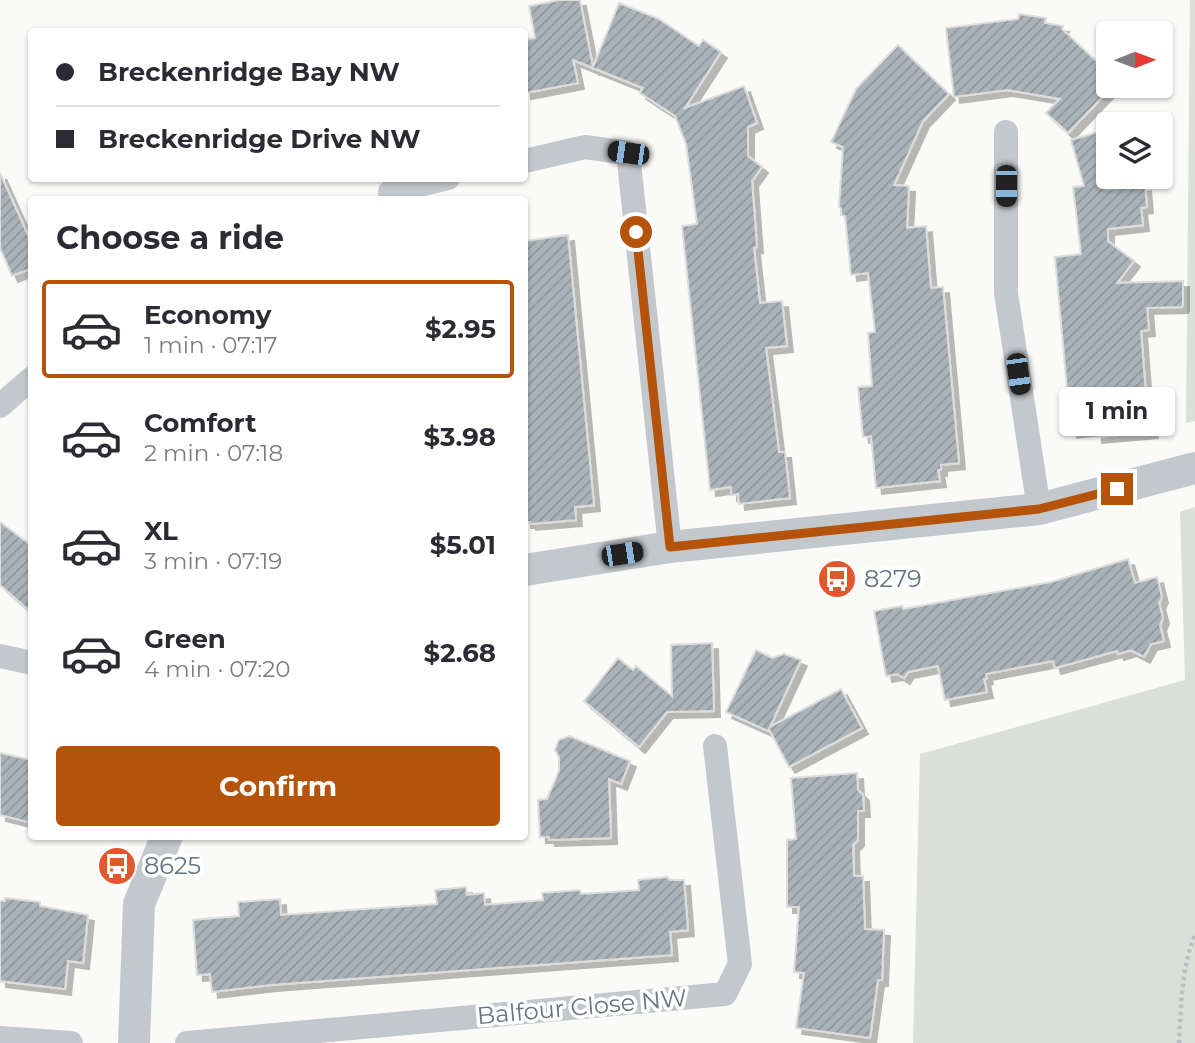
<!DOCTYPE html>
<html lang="en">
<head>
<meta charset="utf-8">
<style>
  body { margin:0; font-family:Montserrat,sans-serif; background:#f2f2f3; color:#2b2b33; height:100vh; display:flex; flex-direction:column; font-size:26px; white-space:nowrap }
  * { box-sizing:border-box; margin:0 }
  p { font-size:23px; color:#7c7c81 }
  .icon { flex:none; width:38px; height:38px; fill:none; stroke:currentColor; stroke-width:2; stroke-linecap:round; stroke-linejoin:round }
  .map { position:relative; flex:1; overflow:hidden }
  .details { position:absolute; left:28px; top:196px; width:500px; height:644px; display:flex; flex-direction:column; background:#fff; border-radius:7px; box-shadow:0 2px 5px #0004 }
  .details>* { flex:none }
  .guide { position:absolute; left:28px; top:28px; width:500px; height:154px; border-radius:7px; box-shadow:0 2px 5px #0004; display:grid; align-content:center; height:154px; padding:0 28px; background:#fff }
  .needle { width:46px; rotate:89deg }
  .fabs { position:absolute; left:1096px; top:21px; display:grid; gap:14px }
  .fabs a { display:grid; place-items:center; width:77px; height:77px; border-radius:7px; background:#fff; box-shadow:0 2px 5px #0004; font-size:35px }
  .end { position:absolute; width:32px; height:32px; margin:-16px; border:9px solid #b45309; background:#fff; box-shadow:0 0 0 4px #fff }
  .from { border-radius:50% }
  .bubble { position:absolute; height:49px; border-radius:7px; background:#fff; box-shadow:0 2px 5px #0004; font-size:23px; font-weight:700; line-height:49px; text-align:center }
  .car { position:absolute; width:21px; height:42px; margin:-21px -10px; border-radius:9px; box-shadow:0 0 5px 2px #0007; background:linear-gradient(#222 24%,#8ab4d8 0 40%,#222 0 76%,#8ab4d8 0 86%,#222 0) }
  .guide b { display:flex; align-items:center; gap:24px; height:66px; font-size:26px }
  .guide b+b { border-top:2px solid #e1e1e2 }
  .guide i { width:18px; height:18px; background:#2b2b33 }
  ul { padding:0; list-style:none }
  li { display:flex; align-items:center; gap:21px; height:98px; margin:0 14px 10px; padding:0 14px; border:4px solid transparent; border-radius:7px }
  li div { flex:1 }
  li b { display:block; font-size:26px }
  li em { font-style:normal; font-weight:700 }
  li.active { border-color:#b45309 }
  li>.icon { width:63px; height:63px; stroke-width:1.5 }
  h2 { padding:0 28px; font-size:32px; line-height:84px }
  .button { display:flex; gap:14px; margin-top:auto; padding:14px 28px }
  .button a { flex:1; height:80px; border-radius:7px; background:#b45309; color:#fff; font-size:28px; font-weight:700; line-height:80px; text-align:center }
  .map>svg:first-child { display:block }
</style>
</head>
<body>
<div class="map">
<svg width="1195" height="1043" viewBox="0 0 1195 1043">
  <defs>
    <pattern id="building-hatch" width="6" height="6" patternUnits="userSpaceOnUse" patternTransform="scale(1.75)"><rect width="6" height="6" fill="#aab3b9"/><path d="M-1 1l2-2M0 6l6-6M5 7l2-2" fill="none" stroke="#8e969c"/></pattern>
    <filter id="shadow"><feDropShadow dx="6" dy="6" stdDeviation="0" flood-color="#0004"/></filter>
  </defs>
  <rect width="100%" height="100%" fill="#fafaf8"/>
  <!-- green -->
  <path fill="#dadfd7" d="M 1190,0 L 1195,0 L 1195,421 L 1186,423 Z
    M 1195,507 L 1195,1043 L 913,1043 L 920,754 L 1185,680 L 1180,512 Z"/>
  <!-- building -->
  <path fill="url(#building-hatch)" stroke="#dcdcda" stroke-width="2" filter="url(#shadow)" d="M 560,0 L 580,0 L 593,67 L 619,3 L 659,19 L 699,46 L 703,40 L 721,52 L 685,108 L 744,86 L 757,123 L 748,127 L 748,156 L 762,167 L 752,181 L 757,247 L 754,248 L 760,303 L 782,301 L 787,346 L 766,348 L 779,452 L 785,452 L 790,498 L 739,504 L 738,494 L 731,495 L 731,487 L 710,490 L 682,226 L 697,224 L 686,144 L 675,116 L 640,93 L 643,88 L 573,60 L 578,83 L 525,93 L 525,40 L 535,38 L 529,6 Z
    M 1019,14 L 1046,18 L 1045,23 L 1063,26 L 1062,29 L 1108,72 L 1108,86 L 1113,86 L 1068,133 L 1046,113 L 1060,99 L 1007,90 L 954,97 L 946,28 L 1018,19 Z
    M 898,45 L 949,94 L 923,121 L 894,185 L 909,186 L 907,228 L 926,226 L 931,288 L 943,287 L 959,463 L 941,465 L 941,470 L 938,470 L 940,481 L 876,488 L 871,436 L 863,437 L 858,387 L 872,386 L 868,333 L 875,332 L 868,273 L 851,275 L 845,216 L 841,215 L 841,208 L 839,207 L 843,147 L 831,142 L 856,89 Z
    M 1108,129 L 1108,189 L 1145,185 L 1147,207 L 1141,208 L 1143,225 L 1108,229 L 1108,241 L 1134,261 L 1117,283 L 1183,281 L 1183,304 L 1182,307 L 1147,308 L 1149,330 L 1141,331 L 1146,395 L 1155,394 L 1157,418 L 1151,419 L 1152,432 L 1096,437 L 1096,429 L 1071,432 L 1055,257 L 1081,254 L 1073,187 L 1084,186 L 1071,140 Z
    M 0,173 L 32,244 L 32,268 L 12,276 L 0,248 Z
    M 568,235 L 594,505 L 575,507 L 576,520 L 530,524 L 530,522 L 525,522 L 525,241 Z
    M 0,522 L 32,546 L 32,613 L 0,585 Z
    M 1128,559 L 1135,583 L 1157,577 L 1162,597 L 1159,603 L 1163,618 L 1160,625 L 1164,641 L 1151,644 L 1144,657 L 1131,650 L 1118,654 L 1117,651 L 1055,668 L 1053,661 L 986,674 L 987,678 L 984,679 L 987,692 L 945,700 L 938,666 L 908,672 L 904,678 L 897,674 L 886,676 L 874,611 L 902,606 L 903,609 L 1051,582 Z
    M 712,643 L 714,711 L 667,712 L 639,747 L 584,701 L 618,658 L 633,670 L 636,666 L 672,696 L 671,645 Z
    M 756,650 L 772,658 L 784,654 L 801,660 L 770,727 L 841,689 L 862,728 L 789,767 L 769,729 L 768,731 L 726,712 Z
    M 569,736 L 630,761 L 621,784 L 609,779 L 611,838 L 549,840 L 549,837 L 540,837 L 538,800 L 547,799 L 559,771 L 559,757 L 555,750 L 559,740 Z
    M 0,753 L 32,760 L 32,823 L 0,815 Z
    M 857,773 L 858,790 L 863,795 L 864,811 L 858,811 L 858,840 L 853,845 L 854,876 L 863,876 L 865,929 L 884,930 L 882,980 L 878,980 L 870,1038 L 796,1028 L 804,973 L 794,972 L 799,907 L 787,907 L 787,840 L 796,839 L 791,778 Z
    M 667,877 L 670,880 L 684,880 L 688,930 L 670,932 L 672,955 L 271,985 L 212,992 L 210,974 L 197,975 L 193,920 L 239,916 L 238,902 L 280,899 L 281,915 L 437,904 L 435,890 L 466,887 L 467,895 L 484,893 L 485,905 L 543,900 L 542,893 L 580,890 L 581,894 L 639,890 L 638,880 Z
    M 5,898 L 40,902 L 40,906 L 88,915 L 83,963 L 68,961 L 65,989 L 0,981 L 0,901 L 5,901 Z"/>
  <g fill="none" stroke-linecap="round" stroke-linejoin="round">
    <!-- path -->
    <path stroke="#bbbfc2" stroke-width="4.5" stroke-dasharray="3.5 3.5" stroke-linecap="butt" d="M 1179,1043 C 1181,1008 1181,968 1195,935"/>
    <!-- minor -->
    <path stroke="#c3c8cc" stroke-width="24" d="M 1006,132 L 1006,293 L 1039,509
      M 525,161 L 585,147 L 628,153 L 670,547
      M 390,192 L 448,178
      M 0,406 L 32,378
      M 0,656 L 32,663
      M 0,1038 L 71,1043
      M 187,1043 L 725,994 L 740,964 L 715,746"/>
    <!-- tertiary -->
    <path stroke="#c3c8cc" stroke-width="32" d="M 525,570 L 670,547 L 1039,509 L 1195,468
      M 134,1043 L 139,904 L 167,836"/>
  </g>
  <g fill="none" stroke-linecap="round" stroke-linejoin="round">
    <!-- route -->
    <path stroke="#b45309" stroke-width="9" d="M 636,232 L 670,547 L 1039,509 L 1117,489"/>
  </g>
  <!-- icons -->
  <defs>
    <symbol id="bus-disc" viewBox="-11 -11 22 22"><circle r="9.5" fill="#e4572e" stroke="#fff"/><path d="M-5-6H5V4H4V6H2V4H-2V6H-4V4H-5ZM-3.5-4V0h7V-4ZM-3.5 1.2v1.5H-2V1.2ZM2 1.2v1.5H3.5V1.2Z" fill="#fff"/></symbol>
  </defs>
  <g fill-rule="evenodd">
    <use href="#bus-disc" x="815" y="557" width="44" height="44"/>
    <use href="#bus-disc" x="95" y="844" width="44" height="44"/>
  </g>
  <g text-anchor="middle" stroke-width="7" stroke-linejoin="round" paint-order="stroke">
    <!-- poi labels -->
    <g font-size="24" fill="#657683" stroke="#fff" text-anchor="start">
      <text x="864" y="587">8279</text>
      <text x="144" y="874">8625</text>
    </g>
    <!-- street labels -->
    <g font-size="24" fill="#657683" stroke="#fff">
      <text transform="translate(582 1007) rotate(-5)" y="8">Balfour Close NW</text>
    </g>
  </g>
</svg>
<div class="fabs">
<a><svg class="needle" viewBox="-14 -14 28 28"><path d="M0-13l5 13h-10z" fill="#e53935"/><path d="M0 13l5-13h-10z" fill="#7c7c81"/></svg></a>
<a><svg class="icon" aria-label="layers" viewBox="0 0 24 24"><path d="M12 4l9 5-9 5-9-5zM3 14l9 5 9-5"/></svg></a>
</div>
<i class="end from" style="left:636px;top:232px"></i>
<i class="end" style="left:1117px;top:489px"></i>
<div class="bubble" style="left:1059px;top:387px;width:116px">1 min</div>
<i class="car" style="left:628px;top:153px;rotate:278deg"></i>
<i class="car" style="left:1006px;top:186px;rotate:180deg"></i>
<i class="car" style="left:1018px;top:374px;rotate:172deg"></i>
<i class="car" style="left:622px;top:554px;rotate:81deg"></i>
<div class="guide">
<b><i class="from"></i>Breckenridge Bay NW</b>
<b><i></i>Breckenridge Drive NW</b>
</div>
<section class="details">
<h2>Choose a ride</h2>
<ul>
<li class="active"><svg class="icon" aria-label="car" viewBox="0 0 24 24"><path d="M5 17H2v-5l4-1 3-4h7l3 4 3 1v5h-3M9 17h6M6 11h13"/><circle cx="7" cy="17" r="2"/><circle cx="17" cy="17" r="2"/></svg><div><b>Economy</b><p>1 min · 07:17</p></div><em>$2.95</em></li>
<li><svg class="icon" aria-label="car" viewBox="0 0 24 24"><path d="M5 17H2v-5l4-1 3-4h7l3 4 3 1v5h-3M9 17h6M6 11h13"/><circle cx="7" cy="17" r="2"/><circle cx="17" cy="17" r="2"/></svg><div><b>Comfort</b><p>2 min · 07:18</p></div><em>$3.98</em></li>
<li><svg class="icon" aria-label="car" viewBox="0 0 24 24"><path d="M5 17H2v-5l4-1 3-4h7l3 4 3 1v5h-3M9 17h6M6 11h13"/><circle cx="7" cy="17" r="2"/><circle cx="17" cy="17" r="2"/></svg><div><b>XL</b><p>3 min · 07:19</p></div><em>$5.01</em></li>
<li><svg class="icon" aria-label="car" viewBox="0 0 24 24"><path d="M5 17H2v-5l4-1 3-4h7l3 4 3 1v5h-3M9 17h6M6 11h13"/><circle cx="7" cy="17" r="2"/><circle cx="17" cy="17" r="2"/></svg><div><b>Green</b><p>4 min · 07:20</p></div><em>$2.68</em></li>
</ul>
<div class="button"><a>Confirm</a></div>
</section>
</div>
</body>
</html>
